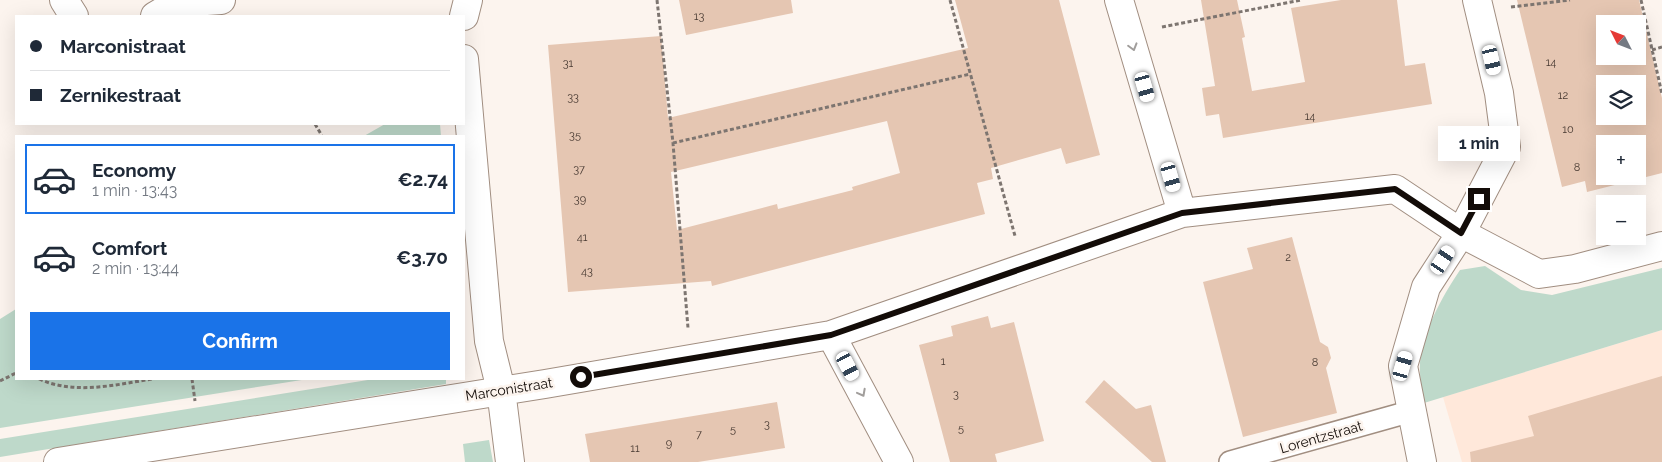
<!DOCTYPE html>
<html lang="en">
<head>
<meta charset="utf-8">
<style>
  body { margin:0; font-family:Raleway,sans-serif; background:#f2f2f3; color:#1f2937; height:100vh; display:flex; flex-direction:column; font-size:19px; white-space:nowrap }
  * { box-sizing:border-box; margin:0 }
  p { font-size:16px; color:#747a83 }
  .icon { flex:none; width:28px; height:28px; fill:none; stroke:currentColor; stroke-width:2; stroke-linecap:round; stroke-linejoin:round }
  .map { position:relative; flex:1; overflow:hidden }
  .details { position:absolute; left:15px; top:135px; width:450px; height:245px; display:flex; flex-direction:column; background:#fff; border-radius:0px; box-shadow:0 5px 20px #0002 }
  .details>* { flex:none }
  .hud { position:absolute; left:15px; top:15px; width:450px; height:110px; border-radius:0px; box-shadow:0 5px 20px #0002; display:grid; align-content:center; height:110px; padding:0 15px; background:#fff }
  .needle { width:32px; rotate:312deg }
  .fabs { position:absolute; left:1596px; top:15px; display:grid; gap:10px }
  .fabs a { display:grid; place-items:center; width:50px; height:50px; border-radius:0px; background:#fff; box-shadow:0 5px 20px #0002; font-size:25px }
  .end { position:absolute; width:22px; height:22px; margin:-11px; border:6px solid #130c08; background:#fff; box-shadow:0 0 0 2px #fff }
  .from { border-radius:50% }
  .bubble { position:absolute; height:35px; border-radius:0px; background:#fff; box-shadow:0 5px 20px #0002; font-size:16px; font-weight:700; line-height:35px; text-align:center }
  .car { position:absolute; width:15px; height:30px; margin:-15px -8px; border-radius:6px; box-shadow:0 0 4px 1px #0007; background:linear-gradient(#fff 24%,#345 0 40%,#fff 0 76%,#345 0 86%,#fff 0) }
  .hud b { display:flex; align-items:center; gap:18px; height:48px; font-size:19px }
  .hud b+b { border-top:1px solid #e0e1e3 }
  .hud i { width:12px; height:12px; background:#1f2937 }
  ul { padding:9px 0 0; list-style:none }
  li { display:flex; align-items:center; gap:15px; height:70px; margin:0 10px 8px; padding:0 5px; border:2px solid transparent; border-radius:0px }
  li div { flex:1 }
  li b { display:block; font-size:19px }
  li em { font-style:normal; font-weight:700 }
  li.current { border-color:#1a73e8 }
  li>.icon { width:45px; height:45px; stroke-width:1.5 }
  .button { display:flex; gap:10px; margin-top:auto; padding:10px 15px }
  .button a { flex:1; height:58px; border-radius:0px; background:#1a73e8; color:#fff; font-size:20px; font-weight:700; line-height:58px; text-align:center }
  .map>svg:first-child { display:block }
</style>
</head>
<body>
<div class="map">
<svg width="1662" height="462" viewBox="0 0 1662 462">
  <rect width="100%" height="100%" fill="#fcf4ee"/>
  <!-- built -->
  <path fill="#ffe8da" d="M 1662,330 L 1662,462 L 1462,462 L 1443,397 Z"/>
  <!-- green -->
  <path fill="#bed9ca" d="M 385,124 L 440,124 L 441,136 L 364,136 Z
    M 1485,266 L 1521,290 L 1552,295 L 1662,268 L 1662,330 L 1424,403 C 1423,393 1420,382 1420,372 C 1418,338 1442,297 1460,270 Z
    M 16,309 L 16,379 L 308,379 L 0,428 L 0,319 Z
    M 374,379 L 446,379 L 446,384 L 0,457 L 0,439 Z
    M 489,440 L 493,462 L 465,462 L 463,444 Z"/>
  <!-- building -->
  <path fill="#e5c6b2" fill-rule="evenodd" d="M 679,0 L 791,0 L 793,13 L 686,35 Z
    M 955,0 L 1059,0 L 1100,155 L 1066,164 L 1061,148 L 991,168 L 993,179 L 977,183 L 985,214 L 712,286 L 711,281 L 568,292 L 548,45 L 661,36 L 668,118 L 968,48 ZM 887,121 L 900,173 L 852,187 L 853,190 L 778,209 L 777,204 L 677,230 L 671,172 Z
    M 1201,0 L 1237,0 L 1245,37 L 1242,38 L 1252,91 L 1305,82 L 1291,8 L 1341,0 L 1397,0 L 1405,66 L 1425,63 L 1432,104 L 1223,138 L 1219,114 L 1206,116 L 1202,88 L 1215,86 Z
    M 1517,0 L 1639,0 L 1662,98 L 1662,173 L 1587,192 L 1585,181 L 1562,187 ZM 1605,24 L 1638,24 L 1638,56 L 1605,56 ZM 1605,84 L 1638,84 L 1638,116 L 1605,116 ZM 1605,144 L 1638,144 L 1638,176 L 1605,176 Z
    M 1292,237 L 1320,342 L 1328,347 L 1331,358 L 1326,368 L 1337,413 L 1243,437 L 1203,282 L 1253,269 L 1247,248 Z
    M 988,316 L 991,328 L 1014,322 L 1044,441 L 995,454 L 997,462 L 950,462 L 919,345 L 953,336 L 951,326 Z
    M 1662,376 L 1662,462 L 1471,462 L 1470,452 L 1534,436 L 1528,416 Z
    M 1104,380 L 1136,409 L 1151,405 L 1166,462 L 1152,462 L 1085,402 Z
    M 777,402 L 785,448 L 698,462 L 590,462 L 585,434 Z"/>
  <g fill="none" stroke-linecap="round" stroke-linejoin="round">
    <defs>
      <path id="service" d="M 1230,462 L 1412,411"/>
      <path id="minor" d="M 64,0 L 74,16
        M 1119,0 L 1182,213
        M 155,16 L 177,3 L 221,0
        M 464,16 L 468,0
        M 464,59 L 489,341 L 501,390 L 510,462
        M 831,335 L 899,462
        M 58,462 L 545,384 L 831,335 L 1182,213 L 1395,189 L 1461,233 L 1539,274 L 1575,269 L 1662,246
        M 1422,462 L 1403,366 L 1426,287 L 1461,233 L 1506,147 L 1499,93 L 1477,0"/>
    </defs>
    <!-- service casing -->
    <use href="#service" stroke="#a18e81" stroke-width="24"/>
    <!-- minor casing -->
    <use href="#minor" stroke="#a18e81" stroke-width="30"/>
    <!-- path -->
    <path stroke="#7d7570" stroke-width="3" stroke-dasharray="4 2.5" stroke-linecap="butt" d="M 657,0 L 673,143 L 688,328
      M 950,0 L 1015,236
      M 1641,0 L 1662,94
      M 1511,7 L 1570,0
      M 1162,27 L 1301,0
      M 1652,50 L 1662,47
      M 315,124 L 322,136
      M 673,143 L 970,74
      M 39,379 C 75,395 114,385 152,379
      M 192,379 L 195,401
      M 0,381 L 16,373"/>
    <!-- service -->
    <use href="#service" stroke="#fff" stroke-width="21"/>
    <!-- minor -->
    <use href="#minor" stroke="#fff" stroke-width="28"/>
  </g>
  <!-- one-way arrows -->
  <defs><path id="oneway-chevron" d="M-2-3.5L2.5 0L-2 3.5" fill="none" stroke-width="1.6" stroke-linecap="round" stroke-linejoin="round" transform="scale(1.25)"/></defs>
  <g stroke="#a19e9c">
    <use href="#oneway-chevron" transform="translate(1133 47) rotate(74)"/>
    <use href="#oneway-chevron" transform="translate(862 393) rotate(62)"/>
  </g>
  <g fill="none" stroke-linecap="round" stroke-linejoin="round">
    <!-- route -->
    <path stroke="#130c08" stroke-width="6" d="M 581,377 L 831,335 L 1182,213 L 1395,189 L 1461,233 L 1479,199"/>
  </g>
  <g text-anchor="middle" stroke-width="5" stroke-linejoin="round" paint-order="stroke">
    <!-- number labels -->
    <g font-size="11" fill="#483a32">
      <text x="699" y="20">13</text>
      <text x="1551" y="66">14</text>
      <text x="568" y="67">31</text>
      <text x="1563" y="99">12</text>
      <text x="573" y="101">33</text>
      <text x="1310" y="120">14</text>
      <text x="1568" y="133">10</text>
      <text x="575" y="139">35</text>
      <text x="1577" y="171">8</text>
      <text x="579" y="173">37</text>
      <text x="580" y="203">39</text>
      <text x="582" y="241">41</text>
      <text x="1288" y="261">2</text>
      <text x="587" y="275">43</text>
      <text x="943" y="365">1</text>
      <text x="1315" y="366">8</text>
      <text x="956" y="398">3</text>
      <text x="767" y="428">3</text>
      <text x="961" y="432">5</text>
      <text x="733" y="433">5</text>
      <text x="699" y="438">7</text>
      <text x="669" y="447">9</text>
      <text x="635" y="452">11</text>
    </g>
    <!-- street labels -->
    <g font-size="14" fill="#130c08" stroke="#fcf4ee">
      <text transform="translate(509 389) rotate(-9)" y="5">Marconistraat</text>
      <text transform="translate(1321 437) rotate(-16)" y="5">Lorentzstraat</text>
    </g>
  </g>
</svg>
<div class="fabs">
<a><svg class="needle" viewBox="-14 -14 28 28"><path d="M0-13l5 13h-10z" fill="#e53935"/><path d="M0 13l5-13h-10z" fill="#747a83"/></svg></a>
<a><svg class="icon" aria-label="layers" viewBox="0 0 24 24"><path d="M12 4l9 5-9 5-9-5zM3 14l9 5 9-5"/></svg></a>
<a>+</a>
<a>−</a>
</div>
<i class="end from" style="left:581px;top:377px"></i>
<i class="end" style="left:1479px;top:199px"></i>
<div class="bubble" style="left:1438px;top:126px;width:82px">1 min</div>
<i class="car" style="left:1492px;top:60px;rotate:167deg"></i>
<i class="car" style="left:1145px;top:87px;rotate:164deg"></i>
<i class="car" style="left:1171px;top:177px;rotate:164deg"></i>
<i class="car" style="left:1443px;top:260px;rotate:33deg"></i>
<i class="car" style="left:848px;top:366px;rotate:152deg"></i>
<i class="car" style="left:1403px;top:366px;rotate:16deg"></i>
<div class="hud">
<b><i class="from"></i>Marconistraat</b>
<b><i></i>Zernikestraat</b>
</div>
<section class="details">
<ul>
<li class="current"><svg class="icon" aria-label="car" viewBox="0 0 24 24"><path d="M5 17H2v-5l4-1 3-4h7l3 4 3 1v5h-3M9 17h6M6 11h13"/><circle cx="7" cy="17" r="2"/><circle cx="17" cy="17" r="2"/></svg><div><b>Economy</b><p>1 min · 13:43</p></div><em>€2.74</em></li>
<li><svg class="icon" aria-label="car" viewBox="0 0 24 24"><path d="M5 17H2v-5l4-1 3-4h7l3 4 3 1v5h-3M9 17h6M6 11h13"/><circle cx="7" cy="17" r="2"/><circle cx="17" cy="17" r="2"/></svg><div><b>Comfort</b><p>2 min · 13:44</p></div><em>€3.70</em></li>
</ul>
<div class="button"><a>Confirm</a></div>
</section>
</div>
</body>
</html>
